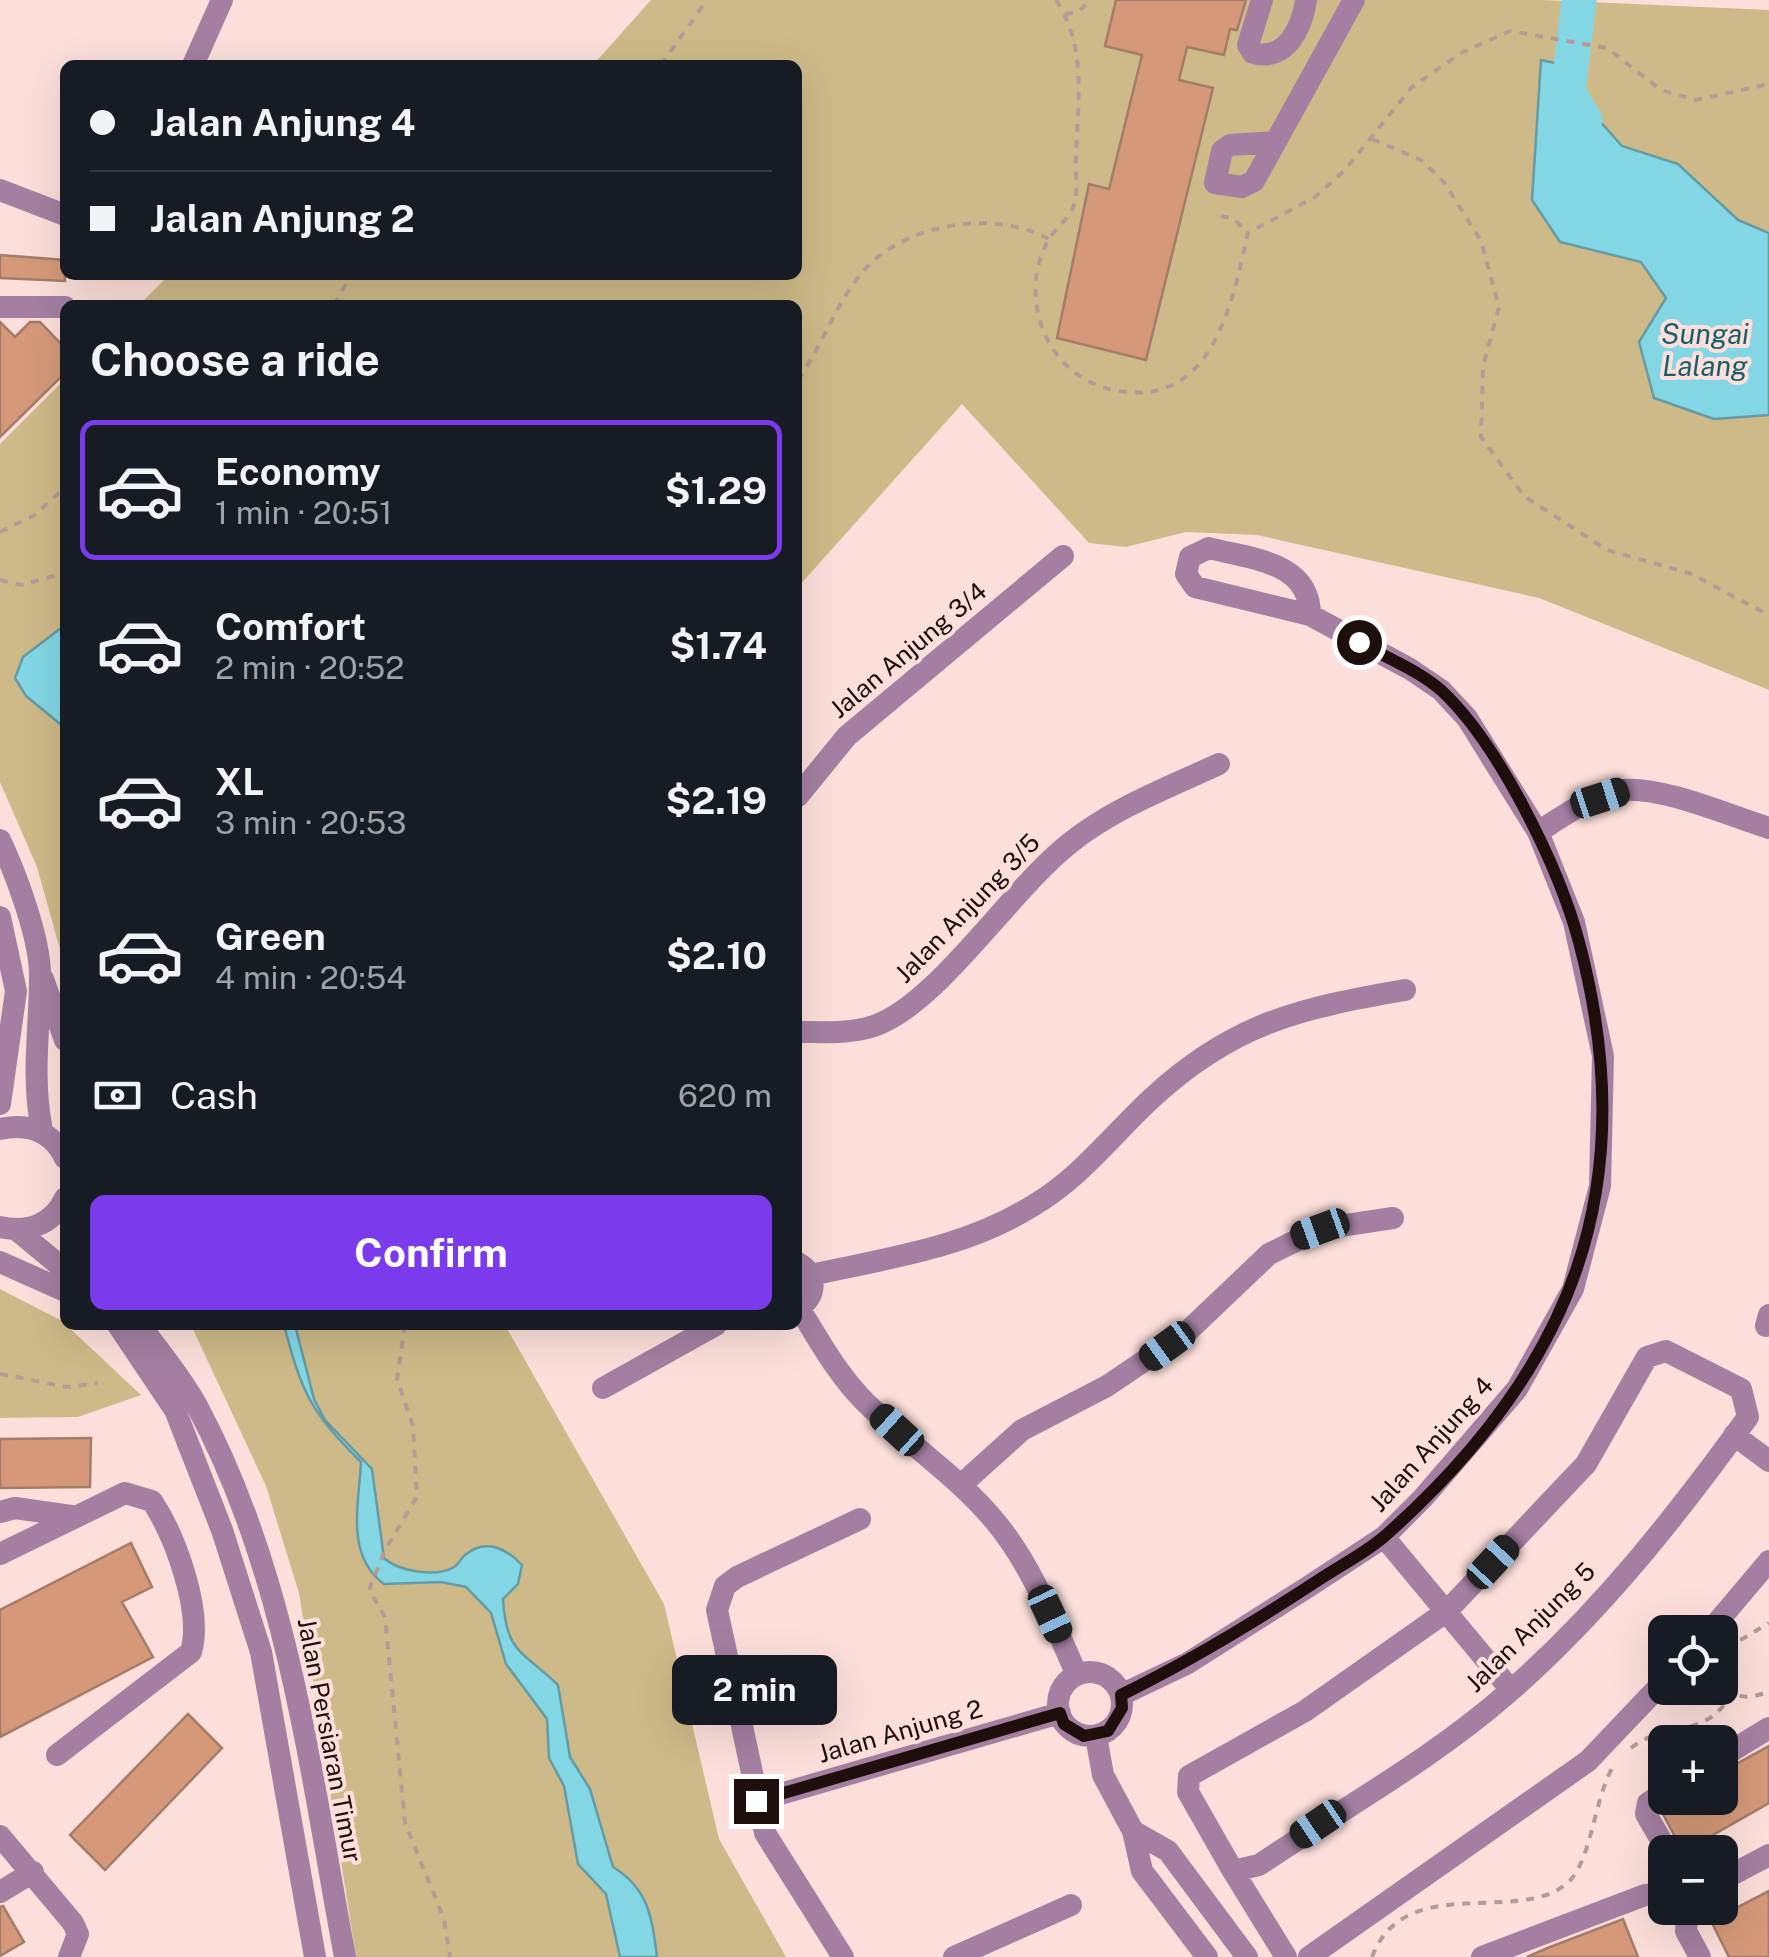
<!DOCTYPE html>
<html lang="en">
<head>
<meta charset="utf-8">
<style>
  body { margin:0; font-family:"Public Sans",sans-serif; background:#20242c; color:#f1f3f6; height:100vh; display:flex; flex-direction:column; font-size:38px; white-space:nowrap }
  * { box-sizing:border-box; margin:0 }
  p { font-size:32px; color:#9ea1a6 }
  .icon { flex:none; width:55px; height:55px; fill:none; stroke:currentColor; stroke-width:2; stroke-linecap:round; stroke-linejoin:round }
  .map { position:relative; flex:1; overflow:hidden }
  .panel { position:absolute; left:60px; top:300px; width:742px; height:1030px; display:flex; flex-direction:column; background:#171b24; border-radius:15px; box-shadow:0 10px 40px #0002 }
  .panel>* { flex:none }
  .guide { position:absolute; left:60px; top:60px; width:742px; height:220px; border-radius:15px; box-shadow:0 10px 40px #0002; display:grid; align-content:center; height:220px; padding:0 30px; background:#171b24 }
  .fabs { position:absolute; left:1648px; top:1615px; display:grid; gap:20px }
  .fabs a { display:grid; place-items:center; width:90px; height:90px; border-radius:15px; background:#171b24; box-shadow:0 10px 40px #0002; font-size:50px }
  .end { position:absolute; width:45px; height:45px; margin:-22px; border:12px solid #1f0f0c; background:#fff; box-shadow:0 0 0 5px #fff }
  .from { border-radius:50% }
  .bubble { position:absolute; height:70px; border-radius:15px; background:#171b24; box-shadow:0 10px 40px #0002; font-size:32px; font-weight:700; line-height:70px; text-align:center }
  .car { position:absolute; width:30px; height:60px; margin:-30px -15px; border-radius:12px; box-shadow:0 0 8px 2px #0007; background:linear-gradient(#222 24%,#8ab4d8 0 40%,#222 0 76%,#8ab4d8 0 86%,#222 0) }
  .guide b { display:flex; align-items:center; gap:35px; height:95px; font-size:38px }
  .guide b+b { border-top:2px solid #363941 }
  .guide i { width:25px; height:25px; background:#f1f3f6 }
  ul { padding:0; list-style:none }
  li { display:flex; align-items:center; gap:30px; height:140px; margin:0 20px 15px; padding:0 10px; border:5px solid transparent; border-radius:15px }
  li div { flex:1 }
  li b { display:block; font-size:38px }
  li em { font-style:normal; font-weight:700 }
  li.current { border-color:#7c3aed }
  li>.icon { width:90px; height:90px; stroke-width:1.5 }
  h2 { padding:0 30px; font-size:45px; line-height:120px }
  .pay { display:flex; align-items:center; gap:25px; height:110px; padding:0 30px; font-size:38px }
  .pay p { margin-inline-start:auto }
  .action { display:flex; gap:20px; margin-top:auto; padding:20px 30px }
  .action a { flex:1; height:115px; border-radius:15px; background:#7c3aed; color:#fff; font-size:40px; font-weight:700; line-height:115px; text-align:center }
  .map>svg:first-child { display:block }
</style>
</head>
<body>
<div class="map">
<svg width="1769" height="1957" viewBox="0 0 1769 1957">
  <rect width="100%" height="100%" fill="#fcdfda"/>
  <!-- green -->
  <path fill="#ceba88" d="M 651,0 L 1543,0 L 1769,10 L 1769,690 L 1539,598 L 1257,535 L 1186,532 L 1126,547 L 1089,543 L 962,404 L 798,587 L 798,305 L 139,305 L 169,275 L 798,275 L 798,65 L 593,65 Z
    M 65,379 L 65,967 L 37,867 L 0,782 L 0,444 Z
    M 0,1289 L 62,1321 L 141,1395 L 78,1417 L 0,1418 Z
    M 191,1325 L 505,1325 L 664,1604 L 719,1839 L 786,1957 L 356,1957 L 299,1593 L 266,1486 Z"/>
  <!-- water -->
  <path fill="#83d7e5" stroke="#659ba4" stroke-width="2.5" d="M 1541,60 L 1564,65 L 1583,102 L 1622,146 L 1678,164 L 1738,220 L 1769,233 L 1769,415 L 1714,419 L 1654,398 L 1639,342 L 1666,298 L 1641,262 L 1560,242 L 1532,200 Z
    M 65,625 L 65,728 L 26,696 L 15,678 L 23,657 Z
    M 284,1325 L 295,1325 L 314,1399 L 325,1420 L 372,1469 L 384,1558 C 398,1571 436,1578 454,1567 C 459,1564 461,1558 465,1555 C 485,1538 506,1548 522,1565 L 518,1584 L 503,1599 C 506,1654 523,1651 558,1685 L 570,1757 L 590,1789 L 613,1867 C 649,1889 652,1918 657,1957 L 620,1957 L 606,1894 L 578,1864 L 564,1786 L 549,1758 L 547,1719 L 506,1664 L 491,1613 L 466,1587 L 441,1582 L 384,1584 C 345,1555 359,1504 361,1462 C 311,1412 302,1394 284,1325 Z"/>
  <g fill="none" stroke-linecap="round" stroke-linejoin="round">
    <!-- river -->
    <path stroke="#83d7e5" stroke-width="35" d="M 1579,0 L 1568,92 L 1585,120"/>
  </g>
  <!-- building -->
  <path fill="#d59979" stroke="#a37d69" stroke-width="2.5" d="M 1116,0 L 1246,0 L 1237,30 L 1230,29 L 1224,55 L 1187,47 L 1179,80 L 1213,88 L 1146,360 L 1057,338 L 1089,184 L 1109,189 L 1142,55 L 1105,46 Z
    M 0,255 L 65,260 L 65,281 L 0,278 Z
    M 0,322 L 15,337 L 30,322 L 40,322 L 65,348 L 65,373 L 0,437 Z
    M 91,1438 L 90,1487 L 0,1488 L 0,1439 Z
    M 131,1543 L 152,1587 L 122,1602 L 153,1657 L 0,1737 L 0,1610 Z
    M 188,1714 L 222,1748 L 105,1870 L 70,1835 Z
    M 1769,1746 L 1769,1803 L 1683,1852 L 1662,1812 L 1679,1798 L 1720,1798 L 1720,1773 Z
    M 1769,1891 L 1769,1957 L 1729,1957 L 1711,1921 Z
    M 3,1906 L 24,1942 L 0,1956 L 0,1907 Z
    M 1623,1919 L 1638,1957 L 1527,1957 L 1550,1947 Z"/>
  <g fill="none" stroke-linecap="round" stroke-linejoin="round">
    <!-- path -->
    <path stroke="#b49b97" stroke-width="4" stroke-dasharray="8 8" stroke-linecap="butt" d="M 1056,0 C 1087,47 1078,102 1076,156 C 1075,170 1078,189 1075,202 C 1071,218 1057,226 1049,239 C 1017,294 1044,371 1106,388 C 1210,416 1231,309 1248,233 L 1315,197 L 1344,171 L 1412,87 L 1461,53 L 1510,31 L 1607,48 L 1661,90 L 1696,100 L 1769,84
      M 1065,14 L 1078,12 L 1091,0
      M 661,65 L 707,0
      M 1372,139 L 1421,160 L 1444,182 L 1481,241 L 1499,307 L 1483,366 L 1481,437 L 1524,496 L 1607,550 L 1689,573 L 1769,615
      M 1221,216 L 1234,219 L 1248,233
      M 334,305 L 351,275
      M 798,380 C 823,345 837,299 867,267 C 910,222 996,210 1049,239
      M 0,532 L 35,515 L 65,487
      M 0,580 L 21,585 L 65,573
      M 405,1325 L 397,1379 L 413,1426 L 417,1497 L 385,1550 L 369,1590 L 385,1617 L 405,1823 L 444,1919 L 450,1957
      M 0,1374 L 67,1387 L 98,1383
      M 1720,1664 L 1732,1645 L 1769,1623
      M 1720,1672 C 1728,1698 1745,1702 1769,1691
      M 1631,1748 C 1670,1718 1702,1742 1732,1694
      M 1372,1957 C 1404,1872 1515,1924 1565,1885 C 1592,1865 1593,1799 1614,1765"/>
    <!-- minor -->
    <path stroke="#a47fa1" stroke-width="22" d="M 1262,0 L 1248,45 L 1253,53 C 1286,62 1302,28 1306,0
      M 193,65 L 222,0
      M 1275,142 L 1230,145 L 1222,151 L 1215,183 L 1242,187 L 1254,181 L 1354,0
      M 0,190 L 65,215
      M 0,307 L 65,307
      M 798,796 L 847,736 L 1063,556
      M 1538,832 C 1563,816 1593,794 1623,790 C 1662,786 1730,816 1769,828
      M 0,840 C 16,874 40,938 40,975 C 40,1032 31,1073 42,1131
      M 0,917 L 16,991 L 0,1104
      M 43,979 L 65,1040
      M 798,1032 C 823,1032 849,1034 874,1026 C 938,1004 1010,890 1070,843 C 1114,808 1167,788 1219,764
      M 0,1129 C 28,1123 52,1131 65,1158
      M 0,1227 C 27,1233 53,1225 65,1198
      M 18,1231 L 65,1270
      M 0,1262 L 65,1291
      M 798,1263 C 818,1275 817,1296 798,1308
      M 811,1275 C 888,1258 966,1248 1034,1205 C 1081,1177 1112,1135 1152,1098 C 1233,1023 1300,1008 1405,990
      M 799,1308 C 819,1340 837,1374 865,1402 C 907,1443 956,1475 994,1520 C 1032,1565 1053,1622 1077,1675
      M 118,1325 L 175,1410 L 222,1530 L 261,1652 L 315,1957
      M 140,1325 C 159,1351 182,1378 197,1406 C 288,1576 310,1770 345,1957
      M 1766,1326 L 1769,1315
      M 1666,1351 L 1741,1389 L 1748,1417 C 1677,1515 1601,1612 1509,1692 C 1434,1758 1342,1809 1259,1865 L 1233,1871 L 1188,1792 L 1189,1776 L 1305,1711 L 1447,1611 L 1586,1464 L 1647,1357 Z
      M 603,1388 L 716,1325
      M 1734,1435 L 1769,1461
      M 962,1484 L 1022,1430 L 1107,1386 L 1187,1332 L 1269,1254 L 1320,1229 L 1393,1218
      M 0,1512 L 15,1508 L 71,1516
      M 1384,1537 L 1511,1690
      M 0,1554 L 125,1493 L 152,1501 C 175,1536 203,1611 191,1652 L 57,1755
      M 1709,1632 L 1769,1561
      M1058 1704a32 32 0 1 1 64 0a32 32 0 1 1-64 0Z
      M 1121,1695 L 1188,1663 L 1311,1585 L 1384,1537 L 1423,1498 L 1517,1389 L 1573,1289 L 1600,1186 L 1603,1056 L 1574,922 L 1538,832 L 1467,718 L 1441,690 L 1410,669 L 1310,615 L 1195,587 L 1186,574 L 1190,557 L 1209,548 C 1250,559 1310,561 1310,615
      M 1096,1736 L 1103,1775 L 1133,1831 L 1142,1871 L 1207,1957
      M 1720,1758 L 1769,1728
      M 1665,1792 L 1648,1803 L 1646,1814 L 1668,1852
      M 756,1801 L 1060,1713
      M 1133,1831 L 1168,1851 L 1247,1957
      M 0,1836 L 73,1923 L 78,1934 L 69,1957
      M 1233,1871 L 1286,1957
      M 1720,1881 L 1769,1855
      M 0,1892 L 33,1872
      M 1688,1908 L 1686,1931 L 1700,1957
      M 843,1957 L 765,1833 L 717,1610 L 725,1586 L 737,1577 L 860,1519
      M 954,1957 L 1071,1905
      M 1309,1957 L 1588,1761 L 1665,1680
      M 1482,1957 L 1645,1895 L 1665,1893"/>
  </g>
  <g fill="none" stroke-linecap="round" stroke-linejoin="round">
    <!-- route -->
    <path stroke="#1f0f0c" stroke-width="12" d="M 756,1801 L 1060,1713 L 1064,1724 L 1084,1736 L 1108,1731 L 1122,1708 L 1121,1695 C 1190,1661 1253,1623 1317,1581 C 1339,1566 1366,1553 1386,1535 C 1573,1369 1644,1186 1579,942 C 1559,867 1499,745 1443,692 C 1419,670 1386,658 1359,642"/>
  </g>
  <g text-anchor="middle" stroke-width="8" stroke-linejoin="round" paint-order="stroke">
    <!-- street labels -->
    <g font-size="25" fill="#1f0f0c" stroke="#fcdfda">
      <text transform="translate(908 650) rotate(-40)" y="9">Jalan Anjung 3/4</text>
      <text transform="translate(967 908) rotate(-46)" y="9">Jalan Anjung 3/5</text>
      <text transform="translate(1431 1444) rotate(-48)" y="9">Jalan Anjung 4</text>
      <text transform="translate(1530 1627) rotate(-45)" y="9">Jalan Anjung 5</text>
      <text transform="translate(900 1731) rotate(-16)" y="9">Jalan Anjung 2</text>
      <text transform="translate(330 1740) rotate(79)" y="9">Jalan Persiaran Timur</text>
    </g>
    <!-- water labels -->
    <g font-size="28" font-style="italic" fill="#195f69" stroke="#fcdfda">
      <text x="1705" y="344">Sungai<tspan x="1705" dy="32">Lalang</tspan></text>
    </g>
  </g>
</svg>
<div class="fabs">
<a><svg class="icon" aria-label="locate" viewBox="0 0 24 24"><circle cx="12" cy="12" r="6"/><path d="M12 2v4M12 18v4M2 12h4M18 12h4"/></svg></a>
<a>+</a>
<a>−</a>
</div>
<i class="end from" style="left:1359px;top:642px"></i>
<i class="end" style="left:756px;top:1801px"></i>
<div class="bubble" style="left:672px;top:1655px;width:165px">2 min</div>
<i class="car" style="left:1600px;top:798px;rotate:72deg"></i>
<i class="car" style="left:1320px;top:1229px;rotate:250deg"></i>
<i class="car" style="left:1167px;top:1346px;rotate:234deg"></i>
<i class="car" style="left:897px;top:1430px;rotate:312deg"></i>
<i class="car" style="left:1493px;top:1562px;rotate:43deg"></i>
<i class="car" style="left:1050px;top:1614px;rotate:155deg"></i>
<i class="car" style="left:1318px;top:1824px;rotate:236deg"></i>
<div class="guide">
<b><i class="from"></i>Jalan Anjung 4</b>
<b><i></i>Jalan Anjung 2</b>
</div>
<section class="panel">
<h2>Choose a ride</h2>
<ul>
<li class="current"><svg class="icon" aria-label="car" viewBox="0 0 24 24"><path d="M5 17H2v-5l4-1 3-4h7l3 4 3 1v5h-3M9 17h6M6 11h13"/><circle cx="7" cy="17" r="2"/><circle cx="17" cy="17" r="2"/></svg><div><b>Economy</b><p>1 min · 20:51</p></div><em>$1.29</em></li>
<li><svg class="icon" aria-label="car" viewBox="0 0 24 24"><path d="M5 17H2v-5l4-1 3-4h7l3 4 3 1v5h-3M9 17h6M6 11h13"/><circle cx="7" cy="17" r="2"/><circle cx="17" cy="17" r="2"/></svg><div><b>Comfort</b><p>2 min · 20:52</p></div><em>$1.74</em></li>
<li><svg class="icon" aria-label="car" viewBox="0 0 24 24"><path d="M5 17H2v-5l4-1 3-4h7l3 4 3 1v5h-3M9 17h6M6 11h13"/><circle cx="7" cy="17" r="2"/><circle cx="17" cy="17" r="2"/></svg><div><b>XL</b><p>3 min · 20:53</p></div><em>$2.19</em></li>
<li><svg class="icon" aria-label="car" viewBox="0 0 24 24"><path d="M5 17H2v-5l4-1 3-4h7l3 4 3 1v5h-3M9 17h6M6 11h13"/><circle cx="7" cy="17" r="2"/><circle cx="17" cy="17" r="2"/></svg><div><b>Green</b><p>4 min · 20:54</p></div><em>$2.10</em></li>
</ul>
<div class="pay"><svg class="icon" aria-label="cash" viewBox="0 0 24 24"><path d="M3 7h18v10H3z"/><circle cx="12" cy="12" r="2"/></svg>Cash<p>620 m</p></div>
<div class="action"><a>Confirm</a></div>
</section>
</div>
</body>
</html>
